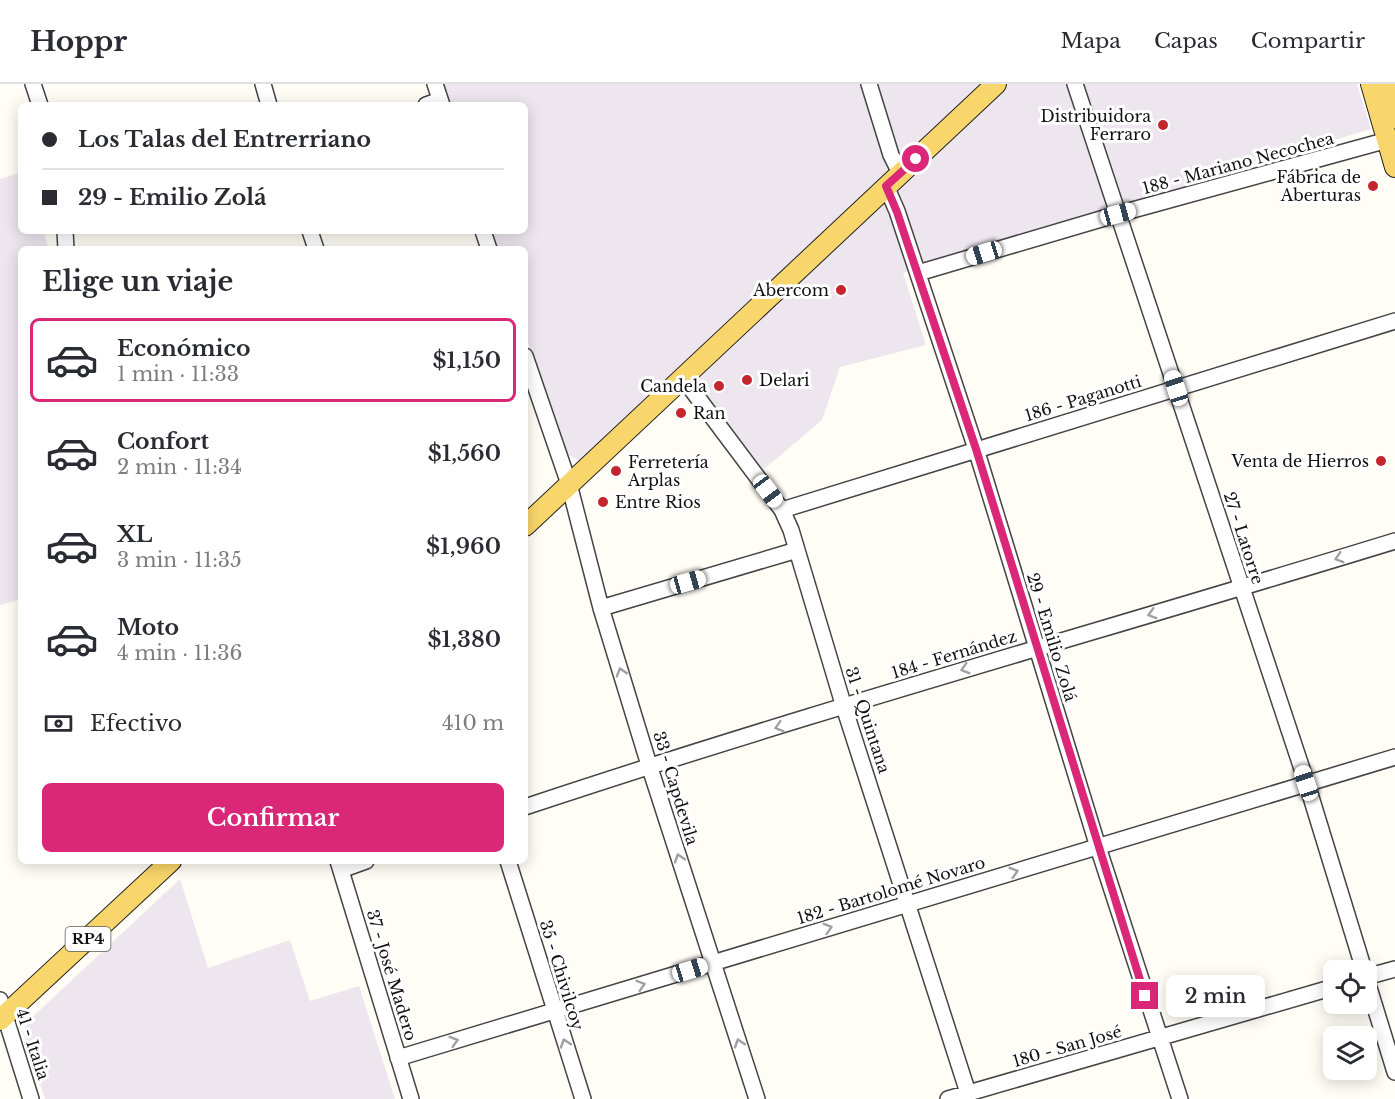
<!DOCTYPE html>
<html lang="es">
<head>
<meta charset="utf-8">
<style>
  body { margin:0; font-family:"Libre Baskerville",serif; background:#f2f2f3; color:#2b2b33; height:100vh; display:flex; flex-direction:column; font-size:22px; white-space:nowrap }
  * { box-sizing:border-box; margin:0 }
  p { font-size:20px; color:#7c7c81 }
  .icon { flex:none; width:33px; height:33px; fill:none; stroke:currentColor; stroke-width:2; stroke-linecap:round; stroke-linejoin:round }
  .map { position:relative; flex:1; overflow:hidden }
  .drawer { position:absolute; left:18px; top:162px; width:510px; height:618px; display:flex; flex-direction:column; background:#fff; border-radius:9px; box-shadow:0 3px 15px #0003 }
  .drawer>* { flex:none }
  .guide { position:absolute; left:18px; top:18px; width:510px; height:132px; border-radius:9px; box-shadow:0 3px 15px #0003; display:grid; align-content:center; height:132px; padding:0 24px; background:#fff }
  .controls { position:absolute; left:1323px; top:876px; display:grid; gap:12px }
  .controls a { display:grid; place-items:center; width:54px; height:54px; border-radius:9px; background:#fff; box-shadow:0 3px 15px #0003; font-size:30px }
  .end { position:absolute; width:27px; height:27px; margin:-14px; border:8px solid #db2777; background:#fff; box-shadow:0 0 0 3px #fff }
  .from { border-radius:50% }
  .bubble { position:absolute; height:42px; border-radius:9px; background:#fff; box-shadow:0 3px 15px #0003; font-size:20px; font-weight:600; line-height:42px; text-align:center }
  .car { position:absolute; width:18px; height:36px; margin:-18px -9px; border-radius:8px; box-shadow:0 0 4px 2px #0007; background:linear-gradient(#fff 24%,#345 0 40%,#fff 0 76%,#345 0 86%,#fff 0) }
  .guide b { display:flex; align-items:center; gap:21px; height:57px; font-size:22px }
  .guide b+b { border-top:2px solid #e1e1e2 }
  .guide i { width:15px; height:15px; background:#2b2b33 }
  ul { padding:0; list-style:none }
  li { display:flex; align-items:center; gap:18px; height:84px; margin:0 12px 9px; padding:0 12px; border:3px solid transparent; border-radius:9px }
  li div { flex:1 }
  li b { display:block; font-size:22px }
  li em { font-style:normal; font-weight:600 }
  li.selected { border-color:#db2777 }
  li>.icon { width:54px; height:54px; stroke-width:1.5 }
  h2 { padding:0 24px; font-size:27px; line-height:72px }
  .pay { display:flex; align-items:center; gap:15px; height:66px; padding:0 24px; font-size:22px }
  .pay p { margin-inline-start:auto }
  .primary-button { display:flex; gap:12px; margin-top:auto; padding:12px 24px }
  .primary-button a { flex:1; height:69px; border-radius:9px; background:#db2777; color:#fff; font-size:24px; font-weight:600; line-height:69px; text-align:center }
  header { display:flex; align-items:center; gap:36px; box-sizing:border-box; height:84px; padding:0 30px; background:#fff; border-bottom:2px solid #e1e1e2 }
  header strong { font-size:28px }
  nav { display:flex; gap:33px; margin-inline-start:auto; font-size:21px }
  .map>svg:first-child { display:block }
</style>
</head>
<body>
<header>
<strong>Hoppr</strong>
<nav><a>Mapa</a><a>Capas</a><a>Compartir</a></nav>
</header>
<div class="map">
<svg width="1395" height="1015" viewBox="0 0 1395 1015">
  <rect width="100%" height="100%" fill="#fffdf5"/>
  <!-- industrial -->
  <path fill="#eee6ef" d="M 443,0 L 1357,0 L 1371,45 L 903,189 L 926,261 L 840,283 L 822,336 L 757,391 L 676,286 L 582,378 L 565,369 L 525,249 L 525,165 L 497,165 L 492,147 L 525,147 L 525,21 L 450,21 Z
    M 21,88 L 21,147 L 43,147 L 49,165 L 21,165 L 21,515 L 0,521 L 0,95 Z
    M 180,795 L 208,884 L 290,856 L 310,917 L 359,902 L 395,1015 L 45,1015 L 23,948 L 26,939 Z"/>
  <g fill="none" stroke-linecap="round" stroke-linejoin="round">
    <defs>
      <path id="minor" d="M 33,0 L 40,21
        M 263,0 L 269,21
        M 435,0 L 442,21
        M 869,0 L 891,71 L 900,89
        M 1075,0 L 1307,700 L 1364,886
        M 426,21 L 440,16
        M 886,102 L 897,127 L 976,365 L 1098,763 L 1180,1015
        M 65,147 L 66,165
        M 310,147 L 316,165
        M 483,147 L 489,165
        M 918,189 L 1118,130 L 1395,54
        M 525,272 L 569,400 L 601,524 L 649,681 L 757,1015
        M 683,294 L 782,426 L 791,446 L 844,623 L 970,1015
        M 782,426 L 1395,237
        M 601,524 L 797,466
        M 525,723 C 813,627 1105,546 1395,457
        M 338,777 L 411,1015
        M 508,777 L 583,1015
        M 341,786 L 366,777
        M 1366,893 L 1395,885
        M 1366,894 L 1395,988
        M 0,916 L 31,1015
        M 398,974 L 1395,673
        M 948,1015 L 1334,903"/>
      <path id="major" d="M 1371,0 L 1395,83
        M 1385,0 L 1395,34
        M 525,442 L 996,0
        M 0,936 L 171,777"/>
    </defs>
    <!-- minor casing -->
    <use href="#minor" stroke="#444" stroke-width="18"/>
    <!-- major casing -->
    <use href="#major" stroke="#222" stroke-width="22"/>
    <!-- minor -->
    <use href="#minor" stroke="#fff" stroke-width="15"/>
    <!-- major -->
    <use href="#major" stroke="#f9d66b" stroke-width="20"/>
  </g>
  <!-- one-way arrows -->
  <defs><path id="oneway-chevron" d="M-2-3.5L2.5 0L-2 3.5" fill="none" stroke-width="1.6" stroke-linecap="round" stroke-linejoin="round" transform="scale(1.5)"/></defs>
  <g stroke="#a0a0a0">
    <use href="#oneway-chevron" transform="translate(1339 474) rotate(163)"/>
    <use href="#oneway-chevron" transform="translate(1152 530) rotate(164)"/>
    <use href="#oneway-chevron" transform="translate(965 585) rotate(163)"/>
    <use href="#oneway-chevron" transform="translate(621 588) rotate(-107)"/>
    <use href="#oneway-chevron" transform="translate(779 643) rotate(163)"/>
    <use href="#oneway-chevron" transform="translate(679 774) rotate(-108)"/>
    <use href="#oneway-chevron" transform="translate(1014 788) rotate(-17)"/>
    <use href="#oneway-chevron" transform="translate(828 844) rotate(-17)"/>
    <use href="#oneway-chevron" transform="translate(641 901) rotate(-17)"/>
    <use href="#oneway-chevron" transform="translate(454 957) rotate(-17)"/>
    <use href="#oneway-chevron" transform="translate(565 959) rotate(-108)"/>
    <use href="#oneway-chevron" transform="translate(739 959) rotate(-108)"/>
  </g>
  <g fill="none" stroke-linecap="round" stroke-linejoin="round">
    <!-- route -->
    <path stroke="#db2777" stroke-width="8" d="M 916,75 L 886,102 L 897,128 L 976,365 L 1145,912"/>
  </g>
  <!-- markers -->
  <g fill="#c4262e" stroke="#fff" stroke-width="2">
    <circle cx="1163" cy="41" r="6"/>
    <circle cx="1373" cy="102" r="6"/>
    <circle cx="841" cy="206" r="6"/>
    <circle cx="747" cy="296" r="6"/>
    <circle cx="719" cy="302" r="6"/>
    <circle cx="681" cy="329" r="6"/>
    <circle cx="1381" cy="377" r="6"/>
    <circle cx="616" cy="387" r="6"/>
    <circle cx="603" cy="418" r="6"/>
  </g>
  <g text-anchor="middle" stroke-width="6" stroke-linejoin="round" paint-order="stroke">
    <!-- shield labels -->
    <rect fill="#fff" stroke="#585858" stroke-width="1.5" x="65.5" y="843" width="45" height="24" rx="4.5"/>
    <g font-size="15" font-weight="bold" fill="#111">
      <text x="88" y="860">RP4</text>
    </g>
    <!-- poi labels -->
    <g font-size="16" fill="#111" stroke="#fff" text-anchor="end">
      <text x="1151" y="38">Distribuidora<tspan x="1151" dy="18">Ferraro</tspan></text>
      <text x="1361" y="99">Fábrica de<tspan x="1361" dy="18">Aberturas</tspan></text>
      <text x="829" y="212">Abercom</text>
      <text x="759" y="302" text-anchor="start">Delari</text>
      <text x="707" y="308">Candela</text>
      <text x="693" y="335" text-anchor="start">Ran</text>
      <text x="1369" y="383">Venta de Hierros</text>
      <text x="628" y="384" text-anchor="start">Ferretería<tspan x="628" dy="18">Arplas</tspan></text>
      <text x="615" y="424" text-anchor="start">Entre Rios</text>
    </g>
    <!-- street labels -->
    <g font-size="16" fill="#111" stroke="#fff">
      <text transform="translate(1238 79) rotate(-15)" y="6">188 - Mariano Necochea</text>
      <text transform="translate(1083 314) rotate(-17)" y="6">186 - Paganotti</text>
      <text transform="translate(1244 454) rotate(72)" y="6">27 - Latorre</text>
      <text transform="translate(1052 553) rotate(73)" y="6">29 - Emilio Zolá</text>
      <text transform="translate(954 570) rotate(-17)" y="6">184 - Fernández</text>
      <text transform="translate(868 636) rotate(72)" y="6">31 - Quintana</text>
      <text transform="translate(676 704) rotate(73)" y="6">33 - Capdevila</text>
      <text transform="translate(891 806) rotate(-17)" y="6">182 - Bartolomé Novaro</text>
      <text transform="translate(392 891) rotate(73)" y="6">37 - José Madero</text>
      <text transform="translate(562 891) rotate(73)" y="6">35 - Chivilcoy</text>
      <text transform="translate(33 960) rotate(72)" y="6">41 - Italia</text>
      <text transform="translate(1067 962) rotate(-16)" y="6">180 - San José</text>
    </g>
  </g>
</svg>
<div class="controls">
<a><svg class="icon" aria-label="locate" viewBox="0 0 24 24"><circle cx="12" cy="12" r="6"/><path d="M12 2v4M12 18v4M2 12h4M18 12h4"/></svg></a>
<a><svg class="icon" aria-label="layers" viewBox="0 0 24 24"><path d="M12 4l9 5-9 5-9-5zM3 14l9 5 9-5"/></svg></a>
</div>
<i class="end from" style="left:916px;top:75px"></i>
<i class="end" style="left:1145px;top:912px"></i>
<div class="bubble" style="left:1166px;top:891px;width:99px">2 min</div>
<i class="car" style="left:1118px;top:130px;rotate:75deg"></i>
<i class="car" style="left:984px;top:169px;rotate:253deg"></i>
<i class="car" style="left:1176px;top:304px;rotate:342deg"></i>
<i class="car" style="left:768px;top:407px;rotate:143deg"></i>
<i class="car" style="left:688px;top:498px;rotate:74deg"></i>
<i class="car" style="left:1306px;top:699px;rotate:342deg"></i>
<i class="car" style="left:690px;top:886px;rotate:73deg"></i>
<div class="guide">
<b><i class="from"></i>Los Talas del Entrerriano</b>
<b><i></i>29 - Emilio Zolá</b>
</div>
<section class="drawer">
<h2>Elige un viaje</h2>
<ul>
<li class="selected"><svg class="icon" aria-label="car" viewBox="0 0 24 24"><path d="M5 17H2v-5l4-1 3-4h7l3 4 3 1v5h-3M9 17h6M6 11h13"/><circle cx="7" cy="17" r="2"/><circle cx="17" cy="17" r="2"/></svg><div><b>Económico</b><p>1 min · 11:33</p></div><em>$1,150</em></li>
<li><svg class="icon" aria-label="car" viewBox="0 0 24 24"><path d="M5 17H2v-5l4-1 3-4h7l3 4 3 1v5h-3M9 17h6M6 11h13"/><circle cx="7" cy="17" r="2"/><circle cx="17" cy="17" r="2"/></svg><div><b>Confort</b><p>2 min · 11:34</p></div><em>$1,560</em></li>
<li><svg class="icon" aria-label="car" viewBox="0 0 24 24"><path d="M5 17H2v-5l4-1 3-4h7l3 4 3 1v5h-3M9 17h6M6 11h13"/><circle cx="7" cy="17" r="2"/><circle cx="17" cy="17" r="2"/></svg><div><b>XL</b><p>3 min · 11:35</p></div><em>$1,960</em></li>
<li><svg class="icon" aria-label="car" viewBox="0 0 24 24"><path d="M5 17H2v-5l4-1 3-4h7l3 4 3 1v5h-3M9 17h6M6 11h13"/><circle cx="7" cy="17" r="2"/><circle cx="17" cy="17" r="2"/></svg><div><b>Moto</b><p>4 min · 11:36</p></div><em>$1,380</em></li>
</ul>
<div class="pay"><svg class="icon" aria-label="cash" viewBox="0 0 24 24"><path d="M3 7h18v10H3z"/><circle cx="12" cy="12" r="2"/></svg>Efectivo<p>410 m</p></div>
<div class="primary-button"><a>Confirmar</a></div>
</section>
</div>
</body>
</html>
